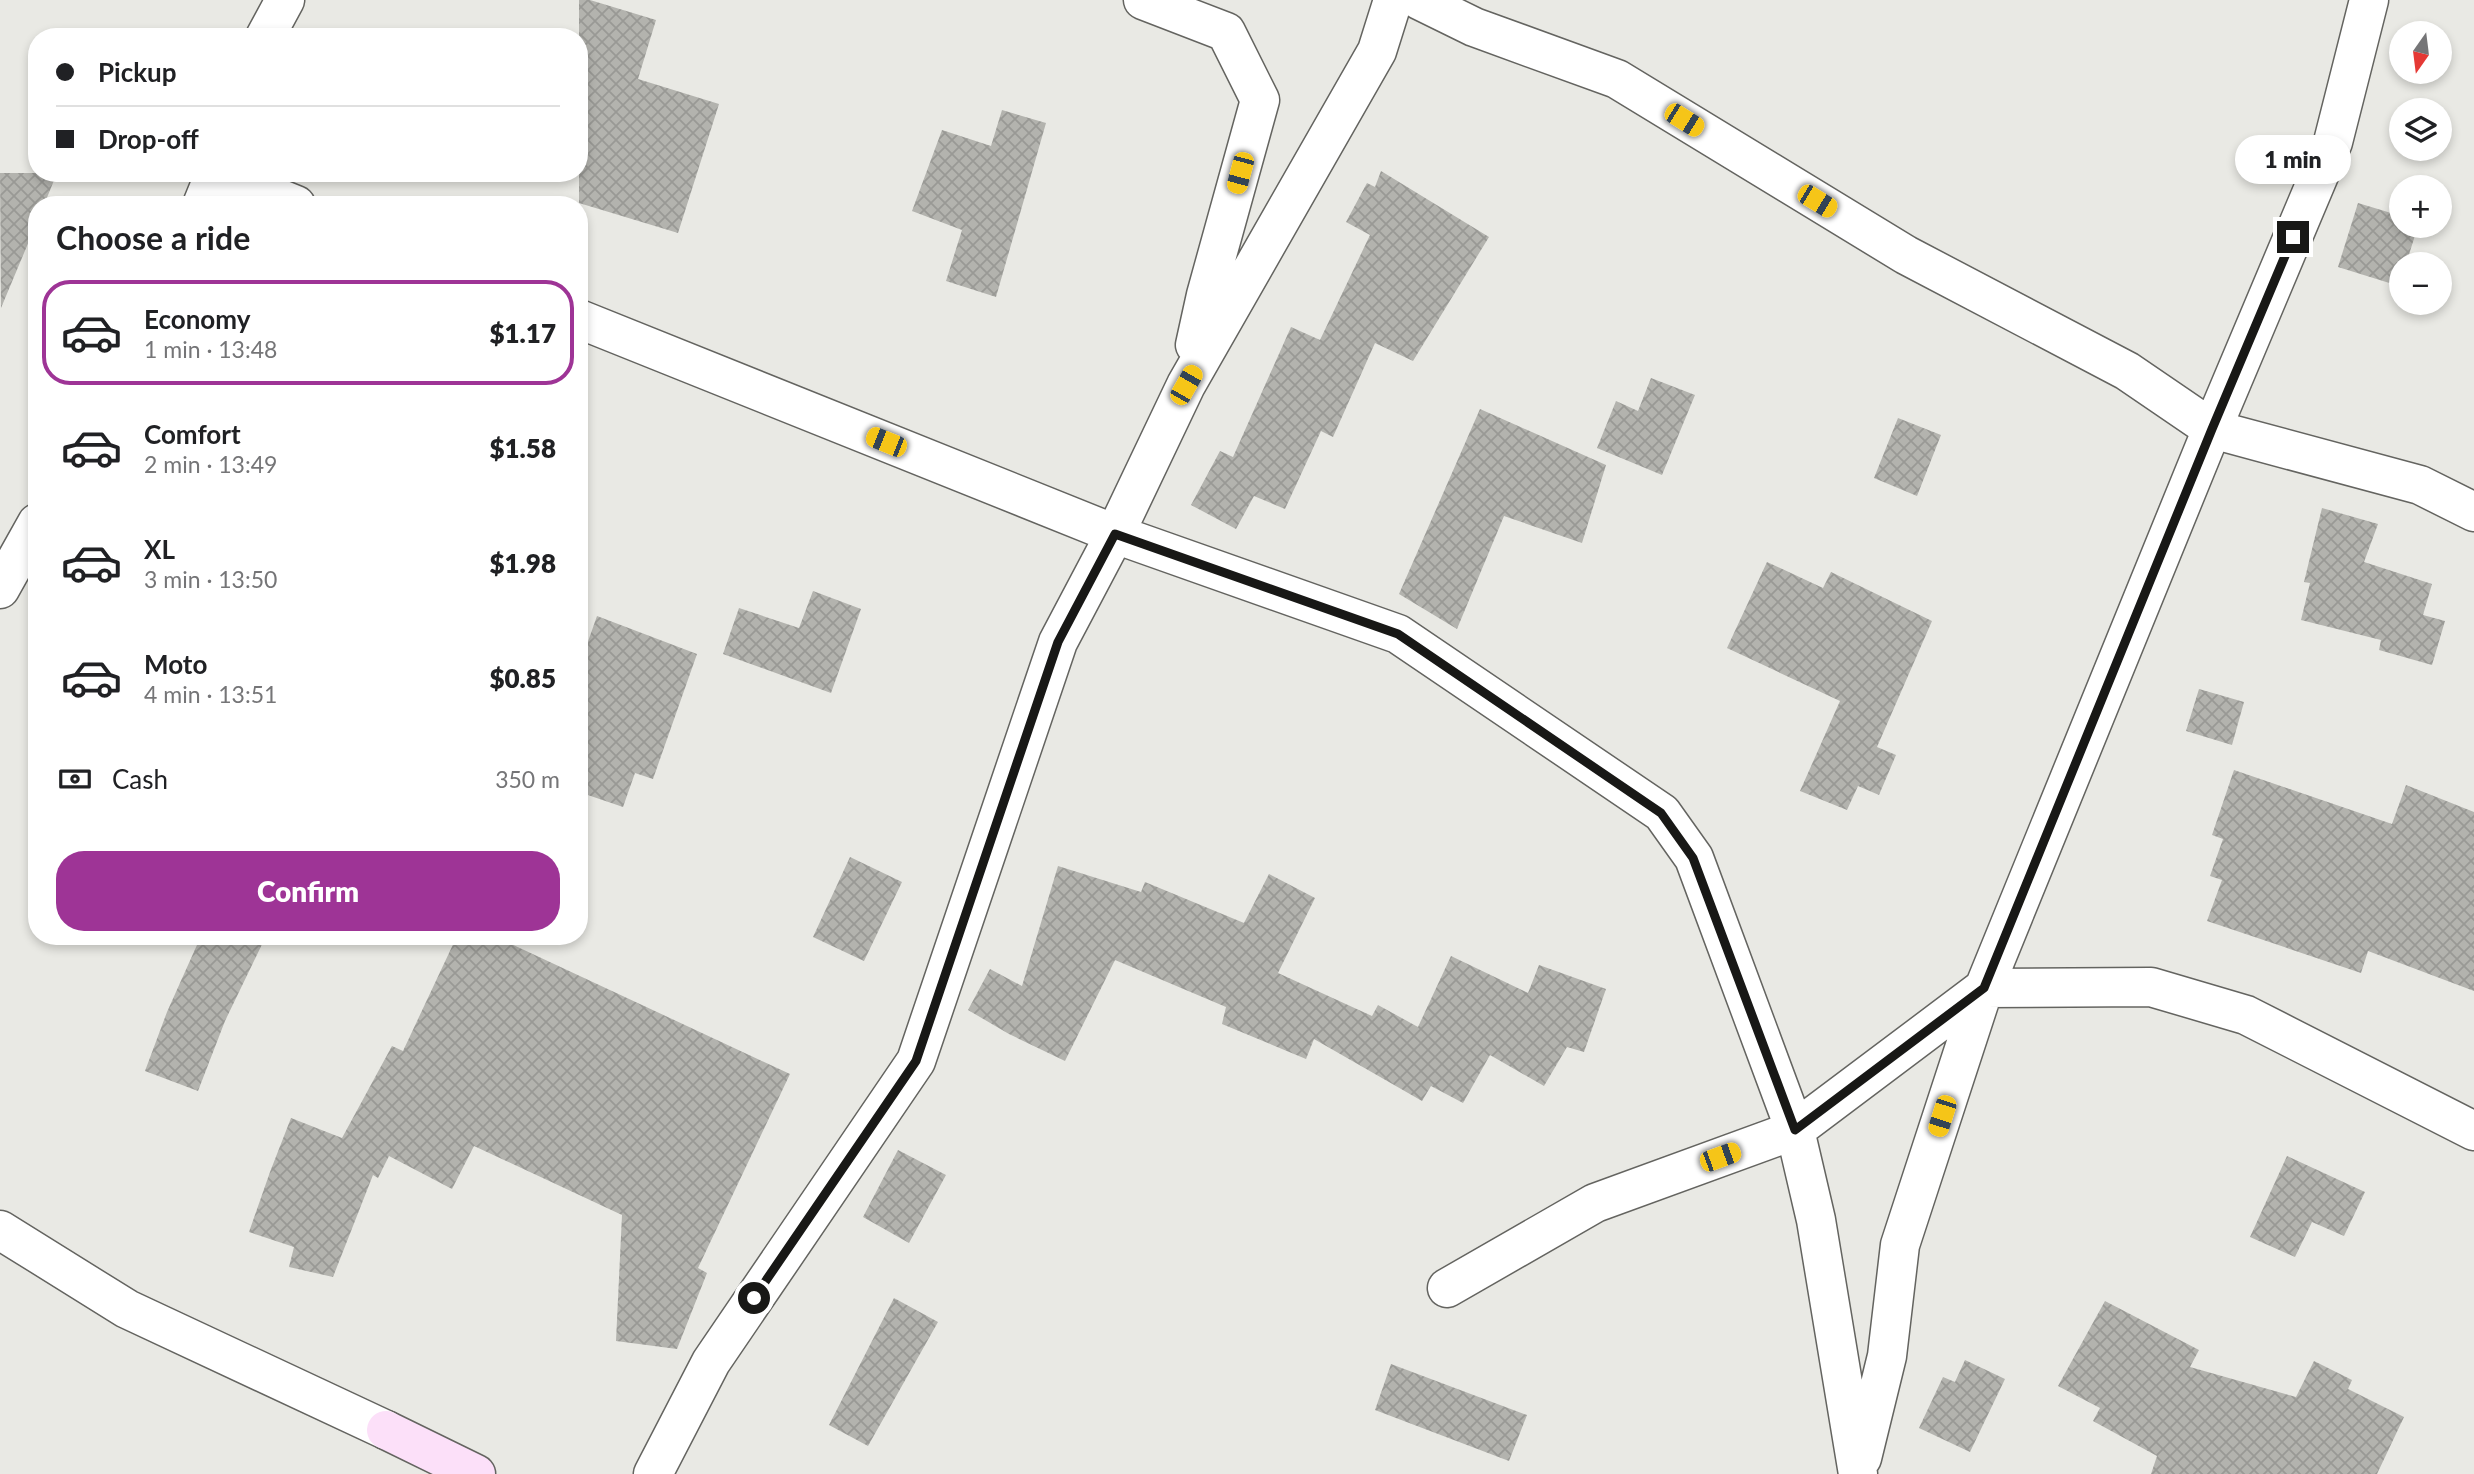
<!DOCTYPE html>
<html lang="en">
<head>
<meta charset="utf-8">
<style>
  body { margin:0; font-family:Lato,sans-serif; background:#f6f6f6; color:#202124; height:100vh; display:flex; flex-direction:column; font-size:26px; white-space:nowrap }
  * { box-sizing:border-box; margin:0 }
  p { font-size:23px; color:#757577 }
  .icon { flex:none; width:38px; height:38px; fill:none; stroke:currentColor; stroke-width:2; stroke-linecap:round; stroke-linejoin:round }
  .map { position:relative; flex:1; overflow:hidden }
  .drawer { position:absolute; left:28px; top:196px; width:560px; height:749px; display:flex; flex-direction:column; background:#fff; border-radius:28px; box-shadow:0 4px 10px #0003 }
  .drawer>* { flex:none }
  .top-card { position:absolute; left:28px; top:28px; width:560px; height:154px; border-radius:28px; box-shadow:0 4px 10px #0003; display:grid; align-content:center; height:154px; padding:0 28px; background:#fff }
  .needle { width:46px; rotate:194deg }
  .controls { position:absolute; left:2389px; top:21px; display:grid; gap:14px }
  .controls a { display:grid; place-items:center; width:63px; height:63px; border-radius:50%; background:#fff; box-shadow:0 4px 10px #0003; font-size:35px }
  .end { position:absolute; width:32px; height:32px; margin:-16px; border:9px solid #181816; background:#fff; box-shadow:0 0 0 4px #fff }
  .from { border-radius:50% }
  .bubble { position:absolute; height:49px; border-radius:24px; background:#fff; box-shadow:0 4px 10px #0003; font-size:23px; font-weight:800; line-height:49px; text-align:center }
  .car { position:absolute; width:21px; height:42px; margin:-21px -10px; border-radius:9px; box-shadow:0 0 5px 2px #0007; background:linear-gradient(#f5c518 24%,#345 0 40%,#f5c518 0 76%,#345 0 86%,#f5c518 0) }
  .top-card b { display:flex; align-items:center; gap:24px; height:66px; font-size:26px }
  .top-card b+b { border-top:2px solid #e0e0e0 }
  .top-card i { width:18px; height:18px; background:#202124 }
  ul { padding:0; list-style:none }
  li { display:flex; align-items:center; gap:21px; height:105px; margin:0 14px 10px; padding:0 14px; border:4px solid transparent; border-radius:28px }
  li div { flex:1 }
  li b { display:block; font-size:26px }
  li em { font-style:normal; font-weight:800 }
  li.active { border-color:#9e3496 }
  li>.icon { width:63px; height:63px; stroke-width:1.5 }
  h2 { padding:0 28px; font-size:32px; line-height:84px }
  .pay { display:flex; align-items:center; gap:18px; height:77px; padding:0 28px; font-size:26px }
  .pay p { margin-inline-start:auto }
  .button { display:flex; gap:14px; margin-top:auto; padding:14px 28px }
  .button a { flex:1; height:80px; border-radius:28px; background:#9e3496; color:#fff; font-size:28px; font-weight:800; line-height:80px; text-align:center }
  .map>svg:first-child { display:block }
</style>
</head>
<body>
<div class="map">
<svg width="2474" height="1474" viewBox="0 0 2474 1474">
  <defs>
    <pattern id="building-cross-hatch" width="8" height="8" patternUnits="userSpaceOnUse" patternTransform="scale(1.75)"><rect width="8" height="8" fill="#b3b3ae"/><path d="M0 0l8 8M0 8l8-8" fill="none" stroke="#999995"/></pattern>
  </defs>
  <rect width="100%" height="100%" fill="#e9e9e4"/>
  <!-- building -->
  <path fill="url(#building-cross-hatch)" d="M 579,0 L 590,0 L 656,20 L 638,79 L 719,104 L 678,233 L 579,203 Z
    M 1002,110 L 1046,123 L 996,297 L 946,281 L 962,230 L 912,211 L 942,130 L 991,146 Z
    M 1381,171 L 1489,237 L 1413,361 L 1375,343 L 1333,437 L 1321,431 L 1285,509 L 1254,496 L 1236,529 L 1191,505 L 1220,451 L 1233,457 L 1291,327 L 1320,340 L 1370,235 L 1346,222 L 1367,183 L 1375,187 Z
    M 0,173 L 57,173 L 44,205 L 37,205 L 37,222 L 1,308 Z
    M 2358,203 L 2401,216 L 2401,226 L 2418,226 L 2406,264 L 2401,264 L 2399,286 L 2338,267 Z
    M 1651,378 L 1695,395 L 1662,475 L 1597,448 L 1616,401 L 1638,411 Z
    M 1480,409 L 1606,465 L 1582,543 L 1504,516 L 1457,629 L 1399,594 Z
    M 1898,418 L 1941,435 L 1917,496 L 1874,478 Z
    M 2322,508 L 2378,524 L 2364,562 L 2432,584 L 2423,615 L 2445,621 L 2432,665 L 2379,650 L 2381,640 L 2301,620 L 2310,583 L 2304,582 Z
    M 1767,562 L 1823,588 L 1831,572 L 1932,621 L 1877,747 L 1896,755 L 1879,795 L 1858,786 L 1847,810 L 1800,791 L 1840,701 L 1727,648 Z
    M 813,591 L 861,609 L 831,693 L 723,654 L 739,608 L 799,628 Z
    M 597,616 L 697,654 L 653,779 L 635,773 L 623,807 L 579,792 L 579,667 Z
    M 2199,689 L 2244,702 L 2232,745 L 2186,731 Z
    M 2234,770 L 2392,824 L 2406,785 L 2474,812 L 2474,991 L 2368,951 L 2361,973 L 2207,921 L 2222,880 L 2210,876 L 2223,839 L 2212,835 Z
    M 850,857 L 902,882 L 864,961 L 813,937 Z
    M 1058,866 L 1141,892 L 1145,882 L 1244,923 L 1269,874 L 1315,898 L 1278,973 L 1372,1016 L 1378,1005 L 1418,1027 L 1451,956 L 1528,993 L 1539,965 L 1606,989 L 1584,1052 L 1567,1047 L 1544,1086 L 1490,1055 L 1463,1103 L 1431,1086 L 1422,1101 L 1314,1039 L 1306,1059 L 1222,1024 L 1226,1007 L 1115,960 L 1065,1061 L 1009,1034 L 968,1010 L 990,969 L 1022,986 Z
    M 201,936 L 266,936 L 225,1021 L 198,1091 L 145,1071 L 167,1012 Z
    M 457,936 L 494,936 L 790,1074 L 698,1268 L 707,1273 L 677,1349 L 616,1341 L 622,1215 L 474,1146 L 452,1189 L 389,1156 L 378,1178 L 373,1175 L 333,1277 L 289,1267 L 294,1247 L 249,1232 L 270,1172 L 291,1118 L 342,1138 L 392,1046 L 403,1051 Z
    M 898,1150 L 946,1175 L 909,1243 L 863,1217 Z
    M 2287,1156 L 2365,1192 L 2344,1236 L 2312,1222 L 2295,1257 L 2250,1237 Z
    M 894,1298 L 938,1322 L 868,1446 L 829,1425 Z
    M 2105,1301 L 2199,1350 L 2190,1367 L 2296,1397 L 2314,1361 L 2352,1380 L 2348,1389 L 2404,1417 L 2377,1474 L 2151,1474 L 2157,1456 L 2093,1421 L 2100,1408 L 2058,1386 Z
    M 1965,1360 L 2005,1379 L 1970,1452 L 1919,1428 L 1943,1377 L 1955,1382 Z
    M 1391,1364 L 1527,1415 L 1509,1461 L 1375,1410 Z"/>
  <g fill="none" stroke-linecap="round" stroke-linejoin="round">
    <defs>
      <path id="street" d="M 1143,0 L 1226,32 L 1260,100 L 1206,295 L 1195,345
        M 1419,0 L 1474,27 L 1617,79 L 1906,255 L 2127,371 L 2212,429 L 2420,485 L 2474,512
        M 265,37 L 285,0
        M 217,173 L 296,205
        M 202,205 L 215,173
        M 579,319 L 1115,534 L 1398,634 L 1662,813 L 1694,858 L 1795,1130 L 1816,1220 L 1858,1474
        M 0,589 L 37,523
        M 0,1230 L 127,1309 L 386,1430
        M 1447,1288 L 1595,1203 L 1795,1130 L 1984,988 L 2151,987 L 2246,1015 L 2474,1131
        M 1862,1458 L 1887,1356 L 1900,1245 L 1984,988 L 2212,429 L 2333,142 L 2369,0
        M 653,1474 L 711,1362 L 916,1061 L 1058,642 L 1115,534 L 1186,385 L 1377,51 L 1393,0"/>
      <path id="secondary" d="M 386,1430 L 476,1474"/>
    </defs>
    <!-- street casing -->
    <use href="#street" stroke="#646460" stroke-width="41"/>
    <!-- secondary casing -->
    <use href="#secondary" stroke="#646460" stroke-width="41"/>
    <!-- street -->
    <use href="#street" stroke="#fff" stroke-width="38"/>
    <!-- secondary -->
    <use href="#secondary" stroke="#fce0f9" stroke-width="38"/>
  </g>
  <g fill="none" stroke-linecap="round" stroke-linejoin="round">
    <!-- route -->
    <path stroke="#181816" stroke-width="9" d="M 754,1298 L 916,1061 L 1058,642 L 1115,534 L 1398,634 L 1661,813 L 1693,858 L 1795,1130 L 1984,988 L 2212,429 L 2293,237"/>
  </g>
</svg>
<div class="controls">
<a><svg class="needle" viewBox="-14 -14 28 28"><path d="M0-13l5 13h-10z" fill="#e53935"/><path d="M0 13l5-13h-10z" fill="#757577"/></svg></a>
<a><svg class="icon" aria-label="layers" viewBox="0 0 24 24"><path d="M12 4l9 5-9 5-9-5zM3 14l9 5 9-5"/></svg></a>
<a>+</a>
<a>−</a>
</div>
<i class="end from" style="left:754px;top:1298px"></i>
<i class="end" style="left:2293px;top:237px"></i>
<div class="bubble" style="left:2235px;top:135px;width:116px">1 min</div>
<i class="car" style="left:1684px;top:120px;rotate:122deg"></i>
<i class="car" style="left:1240px;top:173px;rotate:195deg"></i>
<i class="car" style="left:1817px;top:201px;rotate:121deg"></i>
<i class="car" style="left:1186px;top:385px;rotate:30deg"></i>
<i class="car" style="left:886px;top:442px;rotate:292deg"></i>
<i class="car" style="left:1942px;top:1116px;rotate:198deg"></i>
<i class="car" style="left:1720px;top:1157px;rotate:70deg"></i>
<div class="top-card">
<b><i class="from"></i>Pickup</b>
<b><i></i>Drop-off</b>
</div>
<section class="drawer">
<h2>Choose a ride</h2>
<ul>
<li class="active"><svg class="icon" aria-label="car" viewBox="0 0 24 24"><path d="M5 17H2v-5l4-1 3-4h7l3 4 3 1v5h-3M9 17h6M6 11h13"/><circle cx="7" cy="17" r="2"/><circle cx="17" cy="17" r="2"/></svg><div><b>Economy</b><p>1 min · 13:48</p></div><em>$1.17</em></li>
<li><svg class="icon" aria-label="car" viewBox="0 0 24 24"><path d="M5 17H2v-5l4-1 3-4h7l3 4 3 1v5h-3M9 17h6M6 11h13"/><circle cx="7" cy="17" r="2"/><circle cx="17" cy="17" r="2"/></svg><div><b>Comfort</b><p>2 min · 13:49</p></div><em>$1.58</em></li>
<li><svg class="icon" aria-label="car" viewBox="0 0 24 24"><path d="M5 17H2v-5l4-1 3-4h7l3 4 3 1v5h-3M9 17h6M6 11h13"/><circle cx="7" cy="17" r="2"/><circle cx="17" cy="17" r="2"/></svg><div><b>XL</b><p>3 min · 13:50</p></div><em>$1.98</em></li>
<li><svg class="icon" aria-label="car" viewBox="0 0 24 24"><path d="M5 17H2v-5l4-1 3-4h7l3 4 3 1v5h-3M9 17h6M6 11h13"/><circle cx="7" cy="17" r="2"/><circle cx="17" cy="17" r="2"/></svg><div><b>Moto</b><p>4 min · 13:51</p></div><em>$0.85</em></li>
</ul>
<div class="pay"><svg class="icon" aria-label="cash" viewBox="0 0 24 24"><path d="M3 7h18v10H3z"/><circle cx="12" cy="12" r="2"/></svg>Cash<p>350 m</p></div>
<div class="button"><a>Confirm</a></div>
</section>
</div>
</body>
</html>
